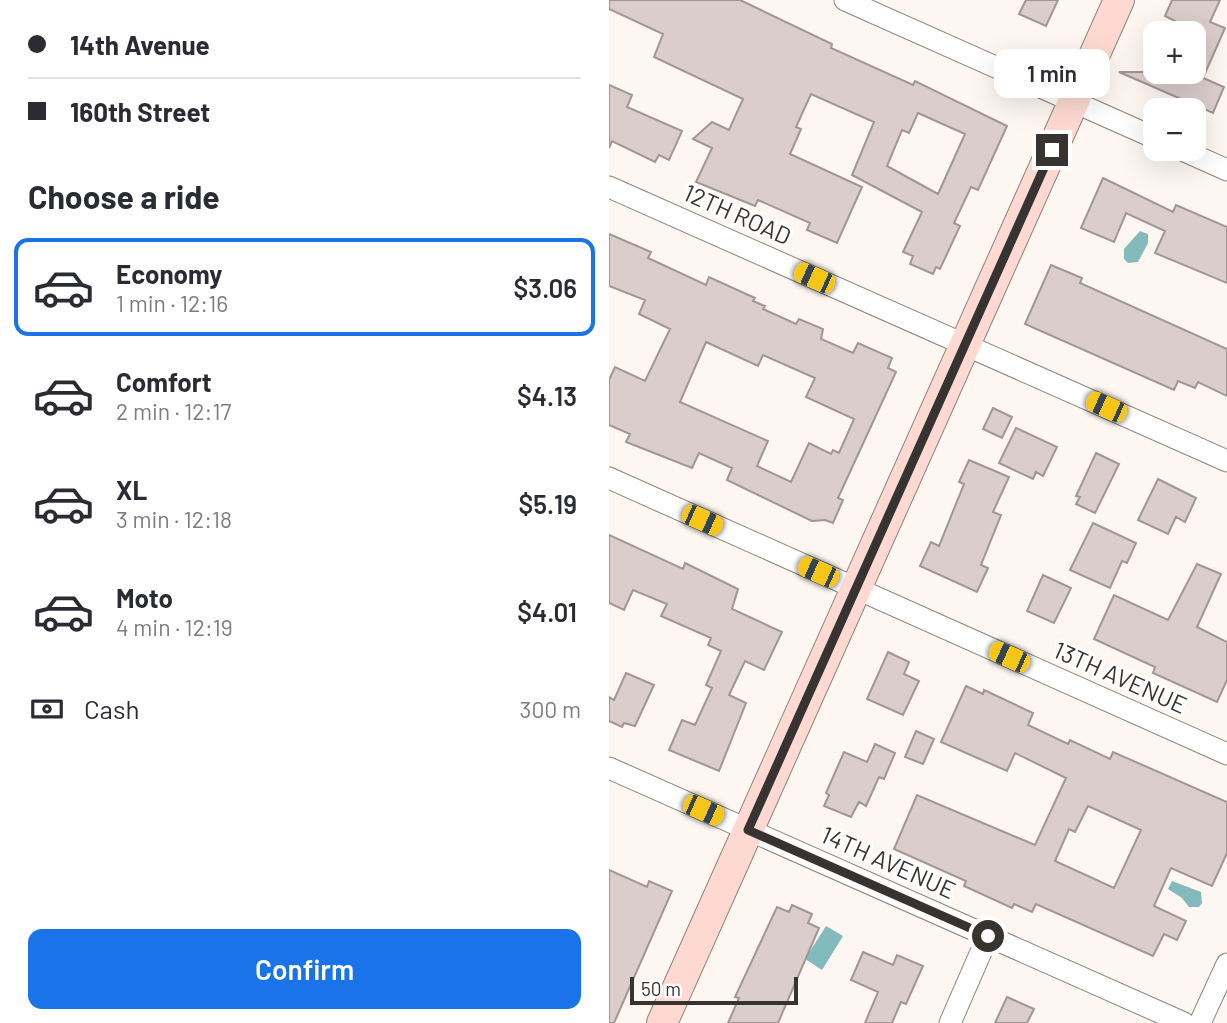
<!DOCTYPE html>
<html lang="en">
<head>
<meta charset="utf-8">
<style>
  body { margin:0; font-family:Barlow,sans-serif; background:#f7f7f7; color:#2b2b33; height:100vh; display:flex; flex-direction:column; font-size:26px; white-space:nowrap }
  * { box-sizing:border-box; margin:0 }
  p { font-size:23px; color:#7c7c81 }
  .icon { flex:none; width:38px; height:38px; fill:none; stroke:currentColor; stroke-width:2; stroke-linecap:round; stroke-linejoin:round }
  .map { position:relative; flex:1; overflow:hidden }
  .drawer { display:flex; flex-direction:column; background:#fff; width:609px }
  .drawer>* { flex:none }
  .hud { display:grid; align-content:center; height:154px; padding:0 28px; background:#fff }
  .tools { position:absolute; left:534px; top:21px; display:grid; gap:14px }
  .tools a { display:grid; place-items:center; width:63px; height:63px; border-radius:14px; background:#fff; box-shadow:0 7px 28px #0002; font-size:35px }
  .scale { position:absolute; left:21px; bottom:18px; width:168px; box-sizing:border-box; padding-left:7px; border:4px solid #373331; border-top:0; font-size:19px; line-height:24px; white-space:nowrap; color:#373331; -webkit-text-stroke:5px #fff; paint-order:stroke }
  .end { position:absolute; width:32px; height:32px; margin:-16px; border:9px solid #373331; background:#fff; box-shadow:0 0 0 4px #fff }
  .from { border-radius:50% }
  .bubble { position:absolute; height:49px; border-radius:14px; background:#fff; box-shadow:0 7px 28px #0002; font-size:23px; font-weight:600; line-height:49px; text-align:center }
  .car { position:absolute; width:21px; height:42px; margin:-21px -10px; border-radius:9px; box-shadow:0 0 5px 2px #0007; background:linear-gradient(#f5c518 24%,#345 0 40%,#f5c518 0 76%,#345 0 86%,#f5c518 0) }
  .hud b { display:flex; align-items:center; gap:24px; height:66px; font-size:26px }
  .hud b+b { border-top:2px solid #e1e1e2 }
  .hud i { width:18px; height:18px; background:#2b2b33 }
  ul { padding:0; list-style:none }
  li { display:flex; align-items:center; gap:21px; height:98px; margin:0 14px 10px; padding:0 14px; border:4px solid transparent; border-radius:14px }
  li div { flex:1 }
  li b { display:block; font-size:26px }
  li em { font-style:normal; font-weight:600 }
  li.on { border-color:#1a73e8 }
  li>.icon { width:63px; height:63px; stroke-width:1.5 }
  h2 { padding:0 28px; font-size:32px; line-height:84px }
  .pay { display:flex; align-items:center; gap:18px; height:77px; padding:0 28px; font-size:26px }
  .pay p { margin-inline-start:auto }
  .button { display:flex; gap:14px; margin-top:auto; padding:14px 28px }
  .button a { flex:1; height:80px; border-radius:14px; background:#1a73e8; color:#fff; font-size:28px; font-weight:600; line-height:80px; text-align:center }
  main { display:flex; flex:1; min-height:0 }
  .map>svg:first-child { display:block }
</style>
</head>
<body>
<main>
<section class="drawer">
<div class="hud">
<b><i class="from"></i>14th Avenue</b>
<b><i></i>160th Street</b>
</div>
<h2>Choose a ride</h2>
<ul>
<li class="on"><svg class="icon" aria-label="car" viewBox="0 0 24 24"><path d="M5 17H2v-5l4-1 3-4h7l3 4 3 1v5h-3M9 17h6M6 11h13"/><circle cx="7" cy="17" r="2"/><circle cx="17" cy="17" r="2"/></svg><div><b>Economy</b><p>1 min · 12:16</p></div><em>$3.06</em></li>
<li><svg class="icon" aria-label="car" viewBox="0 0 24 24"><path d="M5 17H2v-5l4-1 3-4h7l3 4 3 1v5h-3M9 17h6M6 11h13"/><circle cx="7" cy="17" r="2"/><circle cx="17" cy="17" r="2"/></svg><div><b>Comfort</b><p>2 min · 12:17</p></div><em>$4.13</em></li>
<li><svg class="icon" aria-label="car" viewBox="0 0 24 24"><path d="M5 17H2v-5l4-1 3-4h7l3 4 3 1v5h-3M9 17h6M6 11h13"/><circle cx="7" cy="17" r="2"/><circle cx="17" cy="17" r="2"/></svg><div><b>XL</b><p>3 min · 12:18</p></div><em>$5.19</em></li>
<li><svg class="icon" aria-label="car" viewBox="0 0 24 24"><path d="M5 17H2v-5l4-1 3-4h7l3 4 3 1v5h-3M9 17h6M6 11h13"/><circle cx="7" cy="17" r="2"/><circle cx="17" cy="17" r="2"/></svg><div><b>Moto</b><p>4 min · 12:19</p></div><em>$4.01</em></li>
</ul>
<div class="pay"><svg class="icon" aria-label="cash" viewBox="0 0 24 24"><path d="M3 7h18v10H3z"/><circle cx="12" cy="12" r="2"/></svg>Cash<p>300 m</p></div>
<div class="button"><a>Confirm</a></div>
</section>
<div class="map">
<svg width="618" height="1023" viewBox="0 0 618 1023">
  <rect width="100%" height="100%" fill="#fef6f0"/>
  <!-- water -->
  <path fill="#83babb" d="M 531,231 L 539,234 L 539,243 L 529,262 L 519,263 L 515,259 L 515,249 Z
    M 563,881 L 592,892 L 593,903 L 590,907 L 580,907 L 573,898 L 559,889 Z
    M 217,926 L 234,936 L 213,970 L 196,959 Z"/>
  <!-- building -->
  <path fill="#dacdcb" stroke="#a29694" stroke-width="2" fill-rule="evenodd" d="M 0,0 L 131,0 L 223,44 L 222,48 L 304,85 L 306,81 L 398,126 L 369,190 L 362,187 L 345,223 L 351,226 L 331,269 L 327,267 L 324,274 L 301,264 L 304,256 L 294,252 L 313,212 L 243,175 L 265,122 L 202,94 L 187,127 L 192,129 L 181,154 L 253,187 L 228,243 L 198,230 L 201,223 L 149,200 L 146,206 L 87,182 L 103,148 L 84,139 L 103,122 L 120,130 L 134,99 L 45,57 L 54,34 L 0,9 ZM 309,113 L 356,134 L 329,194 L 278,166 L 293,130 L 300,133 Z
    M 417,0 L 449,0 L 437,26 L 410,14 Z
    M 563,0 L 611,0 L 601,22 L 616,28 L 594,78 L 615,87 L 604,113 L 510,72 L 584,72 L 584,33 L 561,33 L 566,21 L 556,16 Z
    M 0,85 L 23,95 L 18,107 L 73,131 L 60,160 L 50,155 L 46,162 L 3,141 L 0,148 Z
    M 494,178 L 564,212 L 567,205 L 618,227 L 618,283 L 546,253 L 556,231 L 517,213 L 505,242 L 472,228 Z
    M 0,234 L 42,252 L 39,258 L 97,285 L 100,277 L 146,298 L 144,301 L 156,306 L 154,309 L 187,324 L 190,319 L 214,329 L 212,339 L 244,353 L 249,343 L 283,358 L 279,368 L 287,372 L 229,498 L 234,500 L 224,523 L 216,520 L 203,521 L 118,480 L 123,468 L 90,453 L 83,468 L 17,442 L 21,434 L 0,425 L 0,380 L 6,367 L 36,381 L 61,329 L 30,314 L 36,300 L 0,286 ZM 97,342 L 149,366 L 154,355 L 206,378 L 197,397 L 245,419 L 230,453 L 224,450 L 222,454 L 200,443 L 182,482 L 148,466 L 159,441 L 71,402 Z
    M 442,265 L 473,278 L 471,283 L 618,349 L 618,396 L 589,382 L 586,388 L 569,381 L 565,390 L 416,324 Z
    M 384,408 L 403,417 L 393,438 L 374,429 Z
    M 407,428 L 448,447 L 434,476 L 427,472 L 424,479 L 390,463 Z
    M 487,453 L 510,464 L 486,513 L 467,504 L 471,497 L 467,496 Z
    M 360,460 L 400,477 L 384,512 L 392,515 L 372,565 L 379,568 L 368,592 L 311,566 L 322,542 L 330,546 L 355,484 L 350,482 Z
    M 549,479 L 587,498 L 576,522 L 567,517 L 559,534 L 529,520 Z
    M 484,523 L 527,543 L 518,563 L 513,561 L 501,588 L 461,570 Z
    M 0,535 L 74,569 L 76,563 L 129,589 L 123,609 L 173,632 L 155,670 L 136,661 L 120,695 L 137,703 L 110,771 L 60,750 L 73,720 L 86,725 L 103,688 L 97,685 L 112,651 L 99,645 L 102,638 L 52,616 L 58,604 L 24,590 L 15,610 L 0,603 Z
    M 588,564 L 612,574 L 588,627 L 618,642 L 618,680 L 608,702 L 544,673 L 546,667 L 485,639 L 505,595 L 559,620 Z
    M 434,575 L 462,588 L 445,623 L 418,611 Z
    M 279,652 L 300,662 L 295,674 L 310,681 L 294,715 L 258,699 Z
    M 17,673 L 45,685 L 26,726 L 15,723 L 13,727 L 0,721 L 0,697 L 5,700 Z
    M 357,686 L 374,694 L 375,690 L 424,713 L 419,725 L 459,744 L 461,740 L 501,759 L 504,752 L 618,802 L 618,853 L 603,886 L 562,868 L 545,906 L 577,921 L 568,940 L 555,934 L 544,956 L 427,904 L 423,912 L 405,904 L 403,908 L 355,886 L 357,881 L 285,849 L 308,795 L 426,845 L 457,778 L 406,753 L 398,771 L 332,742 ZM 479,806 L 532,830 L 505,888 L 446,861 L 460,829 L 466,832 Z
    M 307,731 L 325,739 L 314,764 L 296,757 Z
    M 266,744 L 286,753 L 275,779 L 270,777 L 257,806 L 250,802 L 242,817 L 215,806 L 220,795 L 217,793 L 235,752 L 258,762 Z
    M 0,870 L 38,887 L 40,881 L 63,891 L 5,1023 L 0,1023 Z
    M 183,905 L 203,914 L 199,923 L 210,928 L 169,1023 L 119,1023 L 130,998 L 126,997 L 168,907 L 180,912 Z
    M 254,952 L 284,965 L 288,955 L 314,966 L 297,1004 L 292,1002 L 283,1023 L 256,1023 L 269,992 L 242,980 Z
    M 398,997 L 425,1009 L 418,1023 L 386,1023 Z"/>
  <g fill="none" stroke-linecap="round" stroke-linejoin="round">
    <defs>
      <path id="street" d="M 236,0 L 546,138
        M 571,149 L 618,170
        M 0,187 L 618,461
        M 0,478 L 618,754
        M 0,768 L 575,1023
        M 341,1023 L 379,936
        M 591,1023 L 618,964"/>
      <path id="secondary" d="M 53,1023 L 510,0"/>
    </defs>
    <!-- street casing -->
    <use href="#street" stroke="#8d837d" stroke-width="23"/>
    <!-- secondary casing -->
    <use href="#secondary" stroke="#8d837d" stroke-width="32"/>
    <!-- street -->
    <use href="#street" stroke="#fff" stroke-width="21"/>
    <!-- secondary -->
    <use href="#secondary" stroke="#fed9d1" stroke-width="30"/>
  </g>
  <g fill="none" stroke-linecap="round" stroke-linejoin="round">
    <!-- route -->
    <path stroke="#373331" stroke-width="9" d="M 379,936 L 139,830 L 443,150"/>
  </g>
  <g text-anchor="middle" stroke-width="7" stroke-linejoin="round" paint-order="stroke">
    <!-- street labels -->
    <g font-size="24" fill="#373331" stroke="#fff">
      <text transform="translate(128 215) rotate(24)" y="8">12TH ROAD</text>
      <text transform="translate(511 678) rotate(24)" y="8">13TH AVENUE</text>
      <text transform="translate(279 863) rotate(24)" y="8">14TH AVENUE</text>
    </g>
  </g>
</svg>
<div class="tools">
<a>+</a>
<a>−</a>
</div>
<div class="scale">50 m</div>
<i class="end from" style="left:379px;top:936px"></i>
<i class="end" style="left:443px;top:150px"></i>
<div class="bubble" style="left:385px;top:49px;width:116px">1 min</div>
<i class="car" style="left:205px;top:278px;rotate:294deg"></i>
<i class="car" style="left:497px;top:407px;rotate:294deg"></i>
<i class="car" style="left:93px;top:520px;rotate:114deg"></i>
<i class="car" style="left:209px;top:572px;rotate:294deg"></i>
<i class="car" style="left:400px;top:657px;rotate:294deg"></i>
<i class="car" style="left:94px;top:810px;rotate:114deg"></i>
</div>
</main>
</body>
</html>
